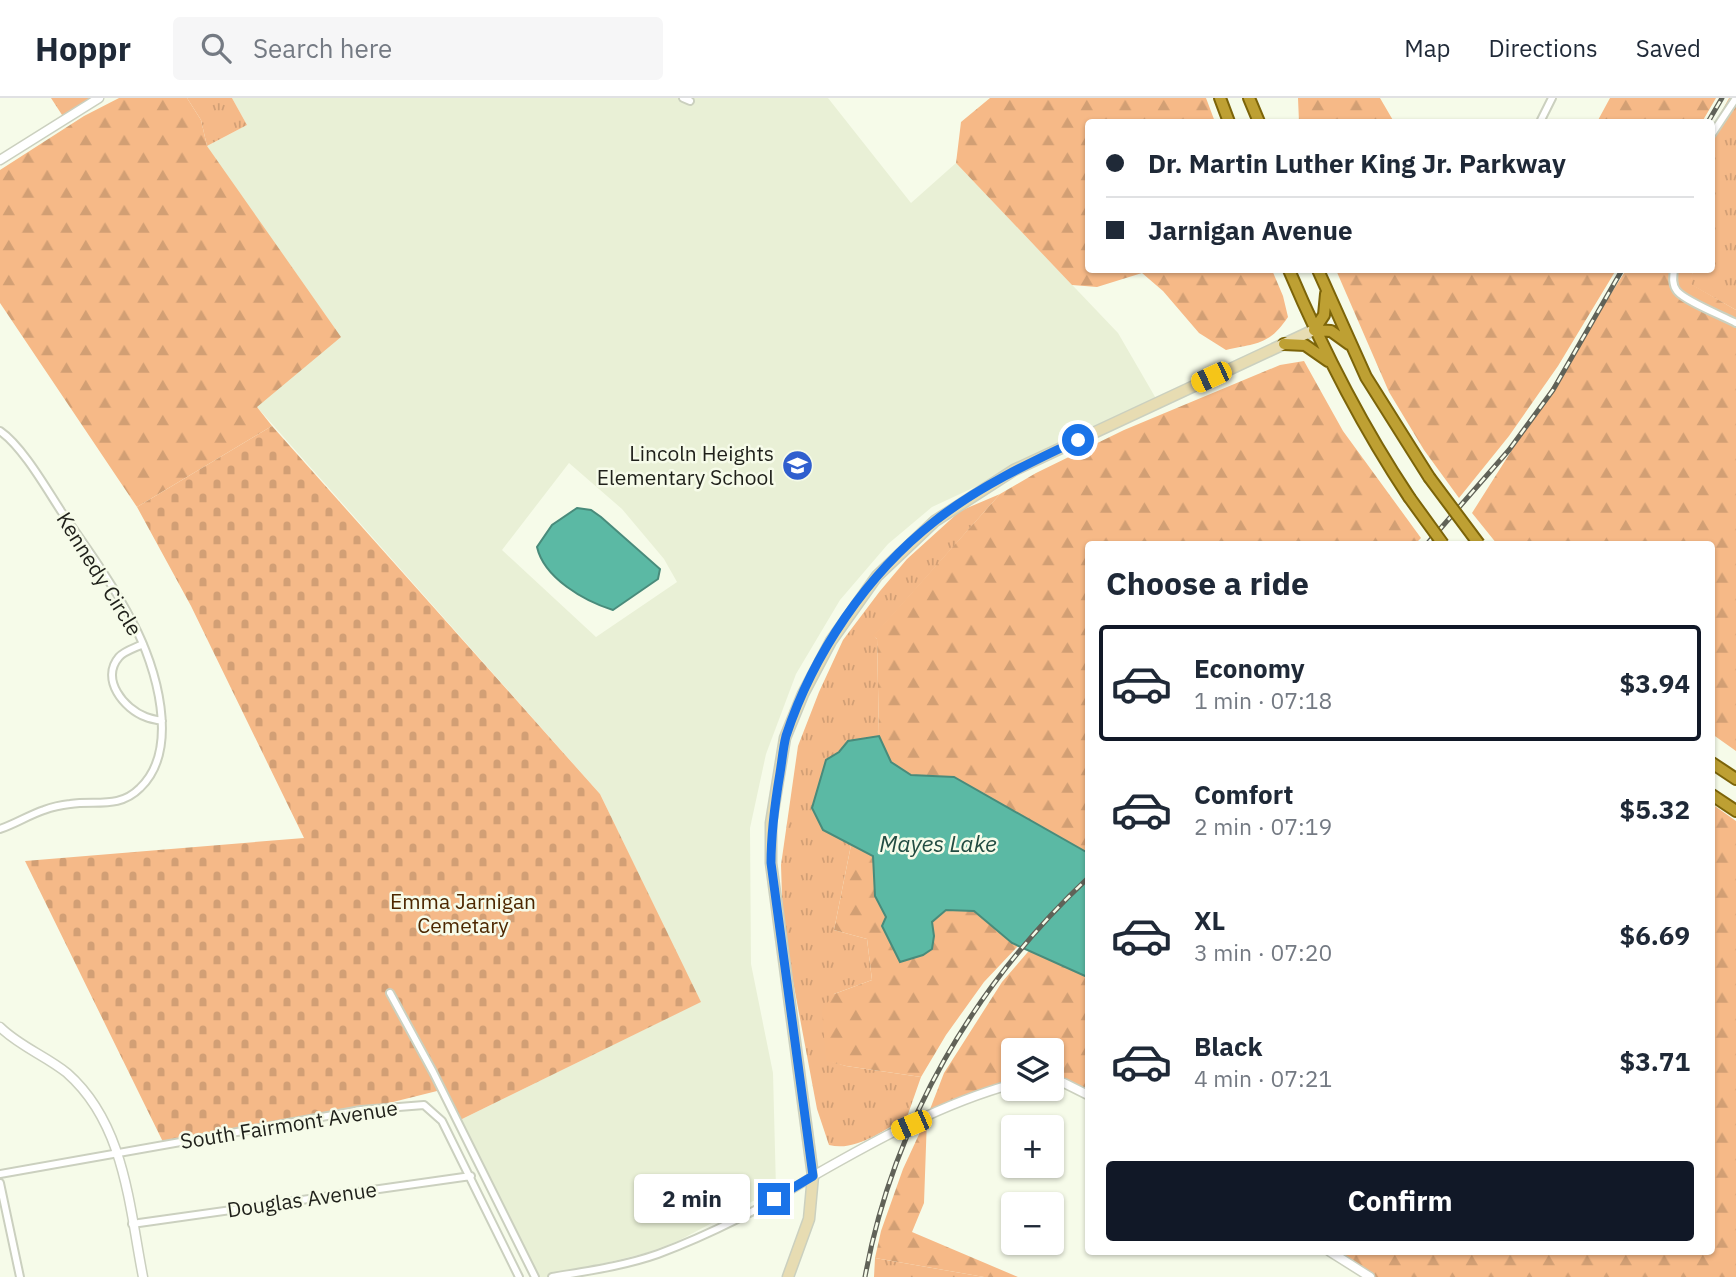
<!DOCTYPE html>
<html lang="en">
<head>
<meta charset="utf-8">
<style>
  body { margin:0; font-family:"IBM Plex Sans",sans-serif; background:#f6f6f7; color:#1f2937; height:100vh; display:flex; flex-direction:column; font-size:26px; white-space:nowrap }
  * { box-sizing:border-box; margin:0 }
  p { font-size:23px; color:#747a83 }
  .icon { flex:none; width:38px; height:38px; fill:none; stroke:currentColor; stroke-width:2; stroke-linecap:round; stroke-linejoin:round }
  .map { position:relative; flex:1; overflow:hidden }
  .side { position:absolute; left:1085px; top:443px; width:630px; height:714px; display:flex; flex-direction:column; background:#fff; border-radius:7px; box-shadow:0 2px 5px #0004 }
  .side>* { flex:none }
  .hud { position:absolute; left:1085px; top:21px; width:630px; height:154px; border-radius:7px; box-shadow:0 2px 5px #0004; display:grid; align-content:center; height:154px; padding:0 21px; background:#fff }
  .buttons { position:absolute; left:1001px; top:940px; display:grid; gap:14px }
  .buttons a { display:grid; place-items:center; width:63px; height:63px; border-radius:7px; background:#fff; box-shadow:0 2px 5px #0004; font-size:35px }
  .end { position:absolute; width:32px; height:32px; margin:-16px; border:9px solid #1a73e8; background:#fff; box-shadow:0 0 0 4px #fff }
  .from { border-radius:50% }
  .bubble { position:absolute; height:49px; border-radius:7px; background:#fff; box-shadow:0 2px 5px #0004; font-size:23px; font-weight:700; line-height:49px; text-align:center }
  .car { position:absolute; width:21px; height:42px; margin:-21px -10px; border-radius:9px; box-shadow:0 0 5px 2px #0007; background:linear-gradient(#f5c518 24%,#345 0 40%,#f5c518 0 76%,#345 0 86%,#f5c518 0) }
  .hud b { display:flex; align-items:center; gap:24px; height:66px; font-size:26px }
  .hud b+b { border-top:2px solid #e0e1e3 }
  .hud i { width:18px; height:18px; background:#1f2937 }
  ul { padding:0; list-style:none }
  li { display:flex; align-items:center; gap:21px; height:116px; margin:0 14px 10px; padding:0 7px; border:4px solid transparent; border-radius:7px }
  li div { flex:1 }
  li b { display:block; font-size:26px }
  li em { font-style:normal; font-weight:700 }
  li.selected { border-color:#111827 }
  li>.icon { width:63px; height:63px; stroke-width:1.5 }
  h2 { padding:0 21px; font-size:32px; line-height:84px }
  .button { display:flex; gap:14px; margin-top:auto; padding:14px 21px }
  .button a { flex:1; height:80px; border-radius:7px; background:#111827; color:#fff; font-size:28px; font-weight:700; line-height:80px; text-align:center }
  header { display:flex; align-items:center; gap:42px; box-sizing:border-box; height:98px; padding:0 35px; background:#fff; border-bottom:2px solid #e0e1e3 }
  header strong { font-size:33px }
  nav { display:flex; gap:38px; margin-inline-start:auto; font-size:24px }
  .search { width:490px; height:63px; background:#f6f6f7; display:flex; align-items:center; gap:18px; box-sizing:border-box; padding:0 24px; border-radius:7px; color:#747a83; font-size:26px }
  .map>svg:first-child { display:block }
</style>
</head>
<body>
<header>
<strong>Hoppr</strong>
<div class="search"><svg class="icon" aria-label="search" viewBox="0 0 24 24"><circle cx="10" cy="10" r="6"/><path d="M15 15l6 6"/></svg>Search here</div>
<nav><a>Map</a><a>Directions</a><a>Saved</a></nav>
</header>
<div class="map">
<svg width="1736" height="1179" viewBox="0 0 1736 1179">
  <defs>
    <pattern id="grass-tufts" width="24" height="20" patternUnits="userSpaceOnUse" patternTransform="scale(1.75)"><rect width="24" height="20" fill="#f5b988"/><path d="M3 7l-1-3M5 7V3M7 7l1-3M15 17l-1-3M17 17v-4M19 17l1-3" fill="none" stroke="#d29f75"/></pattern>
    <pattern id="forest-firs" width="22" height="20" patternUnits="userSpaceOnUse" patternTransform="scale(1.75)"><rect width="22" height="20" fill="#f6b987"/><path d="M5 1l3.5 6h-7zM16 11l3.5 6h-7z" fill="#d29f74"/></pattern>
    <pattern id="cemetery-stones" width="16" height="16" patternUnits="userSpaceOnUse" patternTransform="scale(1.75)"><rect width="16" height="16" fill="#f5b988"/><path d="M2 7V4a2 2 0 0 1 4 0v3zM10 15v-3a2 2 0 0 1 4 0v3z" fill="#d29f75"/></pattern>
  </defs>
  <rect width="100%" height="100%" fill="#f6fbe9"/>
  <!-- built -->
  <path fill="#e9f0d6" fill-rule="evenodd" d="M 232,0 L 828,0 L 911,105 L 956,65 L 1118,235 L 1158,304 L 932,409 L 888,446 L 840,502 L 796,576 L 766,656 L 750,730 L 751,866 L 773,975 L 776,1091 L 678,1143 L 646,1155 L 548,1179 L 535,1179 L 458,1023 L 700,904 L 600,696 L 257,309 L 207,48 L 247,27 ZM 569,365 L 622,411 L 664,461 L 677,484 L 596,539 L 502,452 Z"/>
  <!-- grass -->
  <path fill="url(#grass-tufts)" d="M 51,0 L 99,0 L 64,20 Z
    M 187,0 L 232,0 L 247,27 L 207,48 L 201,22 Z
    M 1729,0 L 1736,0 L 1736,212 L 1690,186 L 1693,172 L 1712,172 L 1712,31 Z
    M 1000,396 L 874,538 L 877,541 L 879,638 L 848,643 L 839,654 L 826,662 L 812,710 L 823,732 L 851,747 L 834,832 L 867,841 L 872,882 L 834,896 L 826,962 L 846,968 L 921,979 L 907,1019 C 884,1032 856,1054 829,1047 L 817,1011 L 783,830 L 781,767 L 798,648 L 819,594 L 843,542 L 880,493 L 907,461 L 960,413 Z
    M 875,1160 L 984,1179 L 874,1179 Z"/>
  <!-- forest -->
  <path fill="url(#forest-firs)" d="M 119,0 L 187,0 L 201,22 L 207,48 L 341,239 L 257,309 L 272,328 L 137,409 L 0,205 L 0,72 L 84,18 Z
    M 990,0 L 1206,0 L 1215,24 L 1088,24 L 1088,172 L 1272,172 L 1283,198 L 1288,219 C 1269,247 1258,245 1226,252 L 1199,235 L 1163,193 L 1142,175 L 1097,189 L 1072,187 L 956,65 L 961,24 Z
    M 1298,0 L 1380,0 L 1394,24 L 1299,24 Z
    M 1610,0 L 1716,0 L 1702,24 L 1597,24 Z
    M 1336,172 L 1616,172 L 1558,268 L 1509,338 L 1459,400 L 1424,352 L 1389,294 Z
    M 1626,172 L 1693,172 L 1691,186 L 1736,212 L 1736,653 L 1712,636 L 1712,446 L 1497,446 L 1472,415 Z
    M 1304,263 L 1343,333 L 1421,440 L 1415,446 L 1088,446 L 1088,755 L 954,679 L 911,677 L 891,664 L 879,638 L 877,541 L 873,538 L 1000,396 L 1036,375 L 1124,332 L 1280,267 Z
    M 1712,706 L 1736,723 L 1736,1179 L 1370,1179 L 1329,1153 L 1712,1153 Z
    M 851,747 L 873,758 L 875,798 L 886,819 L 934,838 L 932,824 L 946,811 L 974,813 L 1018,848 L 984,884 L 946,937 L 921,979 L 846,968 L 826,963 L 822,912 L 834,896 L 872,882 L 867,841 L 834,832 Z
    M 1088,789 L 1088,997 L 1052,983 L 1052,952 L 1013,952 L 1013,986 L 927,1020 L 924,1105 L 912,1134 L 1018,1179 L 984,1179 L 875,1160 L 881,1133 L 903,1071 L 927,1019 L 944,975 L 1002,884 L 1051,827 Z"/>
  <!-- cemetery -->
  <path fill="url(#cemetery-stones)" d="M 272,328 L 600,696 L 701,904 L 458,1023 L 441,992 L 361,1012 L 165,1048 L 25,763 L 304,740 L 191,508 L 137,409 Z"/>
  <!-- water -->
  <path fill="#5bb9a4" stroke="#498b7b" stroke-width="2" d="M 577,410 L 591,412 L 601,419 L 660,471 L 658,481 L 613,512 C 584,503 544,480 537,449 L 552,427 Z
    M 879,638 L 891,664 L 911,677 L 954,679 L 1088,755 L 1088,874 L 1085,878 L 1012,845 L 974,813 L 946,812 L 932,824 L 934,838 L 932,851 L 923,857 L 900,864 L 882,828 L 886,819 L 875,798 L 873,758 L 823,732 L 812,710 L 826,662 L 839,654 L 848,643 Z"/>
  <g fill="none" stroke-linecap="round" stroke-linejoin="round">
    <defs>
      <path id="minor" d="M 683,0 L 690,3
        M 1541,22 L 1552,0
        M 1712,36 L 1736,0
        M 1674,172 C 1673,179 1672,187 1677,193 C 1685,203 1723,218 1736,225
        M 0,333 C 22,348 46,390 61,413 C 86,449 113,486 133,525 C 156,568 181,651 140,690 C 119,711 96,702 70,706 C 61,707 52,709 44,712 C 29,717 15,726 0,731
        M 143,546 C 135,550 124,553 119,559 C 100,581 124,611 146,619 C 151,621 157,622 162,623
        M 390,895 L 433,974 L 535,1179
        M 0,1076 L 361,1012 L 424,1007 L 442,1023 L 519,1179
        M 0,1085 L 20,1179
        M 132,1126 L 471,1078
        M 552,1179 C 587,1173 624,1168 658,1156 C 709,1137 767,1108 813,1078"/>
      <path id="tertiary" d="M 0,62 L 99,0
        M 0,929 C 19,948 46,958 67,975 C 125,1026 129,1108 143,1179
        M 1052,982 L 1064,985 L 1088,997
        M 813,1078 C 876,1042 943,1005 1013,986
        M 1329,1153 L 1370,1179"/>
      <path id="secondary" d="M 788,1179 L 809,1121 L 813,1078 L 771,765 L 771,725 L 785,640 L 803,596 L 831,543 L 877,478 L 935,423 L 1014,372 L 1314,232"/>
      <path id="trunk" d="M 1220,0 L 1229,24
        M 1249,0 L 1259,24
        M 1289,172 C 1323,252 1361,327 1409,399
        M 1318,172 L 1366,279 L 1429,379
        M 1314,232 L 1324,217 L 1326,196
        M 1314,232 L 1331,233 L 1349,246
        M 1284,246 L 1305,247 L 1328,263
        M 1712,665 L 1736,681
        M 1712,697 L 1736,713"/>
    </defs>
    <!-- minor casing -->
    <use href="#minor" stroke="#cbd0bf" stroke-width="10"/>
    <!-- tertiary casing -->
    <use href="#tertiary" stroke="#cbd0bf" stroke-width="11"/>
    <!-- secondary casing -->
    <use href="#secondary" stroke="#cbd0bf" stroke-width="13"/>
    <!-- trunk casing -->
    <use href="#trunk" stroke="#7c6409" stroke-width="14"/>
    <!-- minor -->
    <use href="#minor" stroke="#fff" stroke-width="6"/>
    <!-- tertiary -->
    <use href="#tertiary" stroke="#fff" stroke-width="8"/>
    <!-- secondary -->
    <use href="#secondary" stroke="#e7dcb2" stroke-width="10"/>
    <!-- trunk -->
    <use href="#trunk" stroke="#bea033" stroke-width="10"/>
    <defs>
      <path id="rail" d="M 1708,24 L 1722,0
        M 1427,446 L 1509,352 L 1553,292 L 1622,172
        M 865,1179 C 893,1025 975,886 1088,780"/>
    </defs>
    <!-- rail casing -->
    <use href="#rail" stroke="#606258" stroke-width="5"/>
    <!-- rail -->
    <use href="#rail" stroke="#f6fbe9" stroke-width="2.5" stroke-dasharray="8" stroke-linecap="butt"/>
    <defs>
      <path id="trunk-bridge" d="M 1429,379 L 1479,446
        M 1409,399 L 1443,446"/>
    </defs>
    <!-- trunk-bridge casing -->
    <use href="#trunk-bridge" stroke="#7c6409" stroke-width="14" stroke-linecap="butt"/>
    <!-- trunk-bridge -->
    <use href="#trunk-bridge" stroke="#bea033" stroke-width="10"/>
  </g>
  <g fill="none" stroke-linecap="round" stroke-linejoin="round">
    <!-- route -->
    <path stroke="#1a73e8" stroke-width="9" d="M 774,1101 L 813,1078 L 771,765 C 771,734 775,705 780,675 C 782,663 783,650 786,638 C 813,556 867,476 935,423 C 978,389 1029,365 1078,342"/>
  </g>
  <!-- icons -->
  <defs>
    <symbol id="school-disc" viewBox="-11 -11 22 22"><circle r="9.5" fill="#305fce" stroke="#f6fbe9"/><path d="M0-5L7-2L0 1L-7-2ZM-4 1L0 2.5L4 1V4Q0 6-4 4Z" fill="#fff"/></symbol>
  </defs>
  <g fill-rule="evenodd">
    <use href="#school-disc" x="780" y="350" width="35" height="35"/>
  </g>
  <g text-anchor="middle" stroke-width="5" stroke-linejoin="round" paint-order="stroke">
    <!-- poi labels -->
    <g font-size="21" fill="#1f201a" stroke="#f6fbe9" text-anchor="end">
      <text x="774" y="363">Lincoln Heights<tspan x="774" dy="24">Elementary School</tspan></text>
    </g>
    <!-- street labels -->
    <g font-size="21" fill="#1f201a" stroke="#f6fbe9">
      <text transform="translate(99 476) rotate(58)" y="7">Kennedy Circle</text>
      <text transform="translate(289 1027) rotate(-9)" y="7">South Fairmont Avenue</text>
      <text transform="translate(302 1102) rotate(-8)" y="7">Douglas Avenue</text>
    </g>
    <!-- park labels -->
    <g font-size="21" fill="#4d2700" stroke="#f6fbe9">
      <text x="463" y="811">Emma Jarnigan<tspan x="463" dy="24">Cemetary</tspan></text>
    </g>
    <!-- water labels -->
    <g font-size="23" font-style="italic" fill="#224c42" stroke="#f6fbe9">
      <text x="938" y="754">Mayes Lake</text>
    </g>
  </g>
</svg>
<div class="buttons">
<a><svg class="icon" aria-label="layers" viewBox="0 0 24 24"><path d="M12 4l9 5-9 5-9-5zM3 14l9 5 9-5"/></svg></a>
<a>+</a>
<a>−</a>
</div>
<i class="end from" style="left:1078px;top:342px"></i>
<i class="end" style="left:774px;top:1101px"></i>
<div class="bubble" style="left:634px;top:1076px;width:116px">2 min</div>
<i class="car" style="left:1211px;top:279px;rotate:245deg"></i>
<i class="car" style="left:911px;top:1027px;rotate:247deg"></i>
<div class="hud">
<b><i class="from"></i>Dr. Martin Luther King Jr. Parkway</b>
<b><i></i>Jarnigan Avenue</b>
</div>
<section class="side">
<h2>Choose a ride</h2>
<ul>
<li class="selected"><svg class="icon" aria-label="car" viewBox="0 0 24 24"><path d="M5 17H2v-5l4-1 3-4h7l3 4 3 1v5h-3M9 17h6M6 11h13"/><circle cx="7" cy="17" r="2"/><circle cx="17" cy="17" r="2"/></svg><div><b>Economy</b><p>1 min · 07:18</p></div><em>$3.94</em></li>
<li><svg class="icon" aria-label="car" viewBox="0 0 24 24"><path d="M5 17H2v-5l4-1 3-4h7l3 4 3 1v5h-3M9 17h6M6 11h13"/><circle cx="7" cy="17" r="2"/><circle cx="17" cy="17" r="2"/></svg><div><b>Comfort</b><p>2 min · 07:19</p></div><em>$5.32</em></li>
<li><svg class="icon" aria-label="car" viewBox="0 0 24 24"><path d="M5 17H2v-5l4-1 3-4h7l3 4 3 1v5h-3M9 17h6M6 11h13"/><circle cx="7" cy="17" r="2"/><circle cx="17" cy="17" r="2"/></svg><div><b>XL</b><p>3 min · 07:20</p></div><em>$6.69</em></li>
<li><svg class="icon" aria-label="car" viewBox="0 0 24 24"><path d="M5 17H2v-5l4-1 3-4h7l3 4 3 1v5h-3M9 17h6M6 11h13"/><circle cx="7" cy="17" r="2"/><circle cx="17" cy="17" r="2"/></svg><div><b>Black</b><p>4 min · 07:21</p></div><em>$3.71</em></li>
</ul>
<div class="button"><a>Confirm</a></div>
</section>
</div>
</body>
</html>
